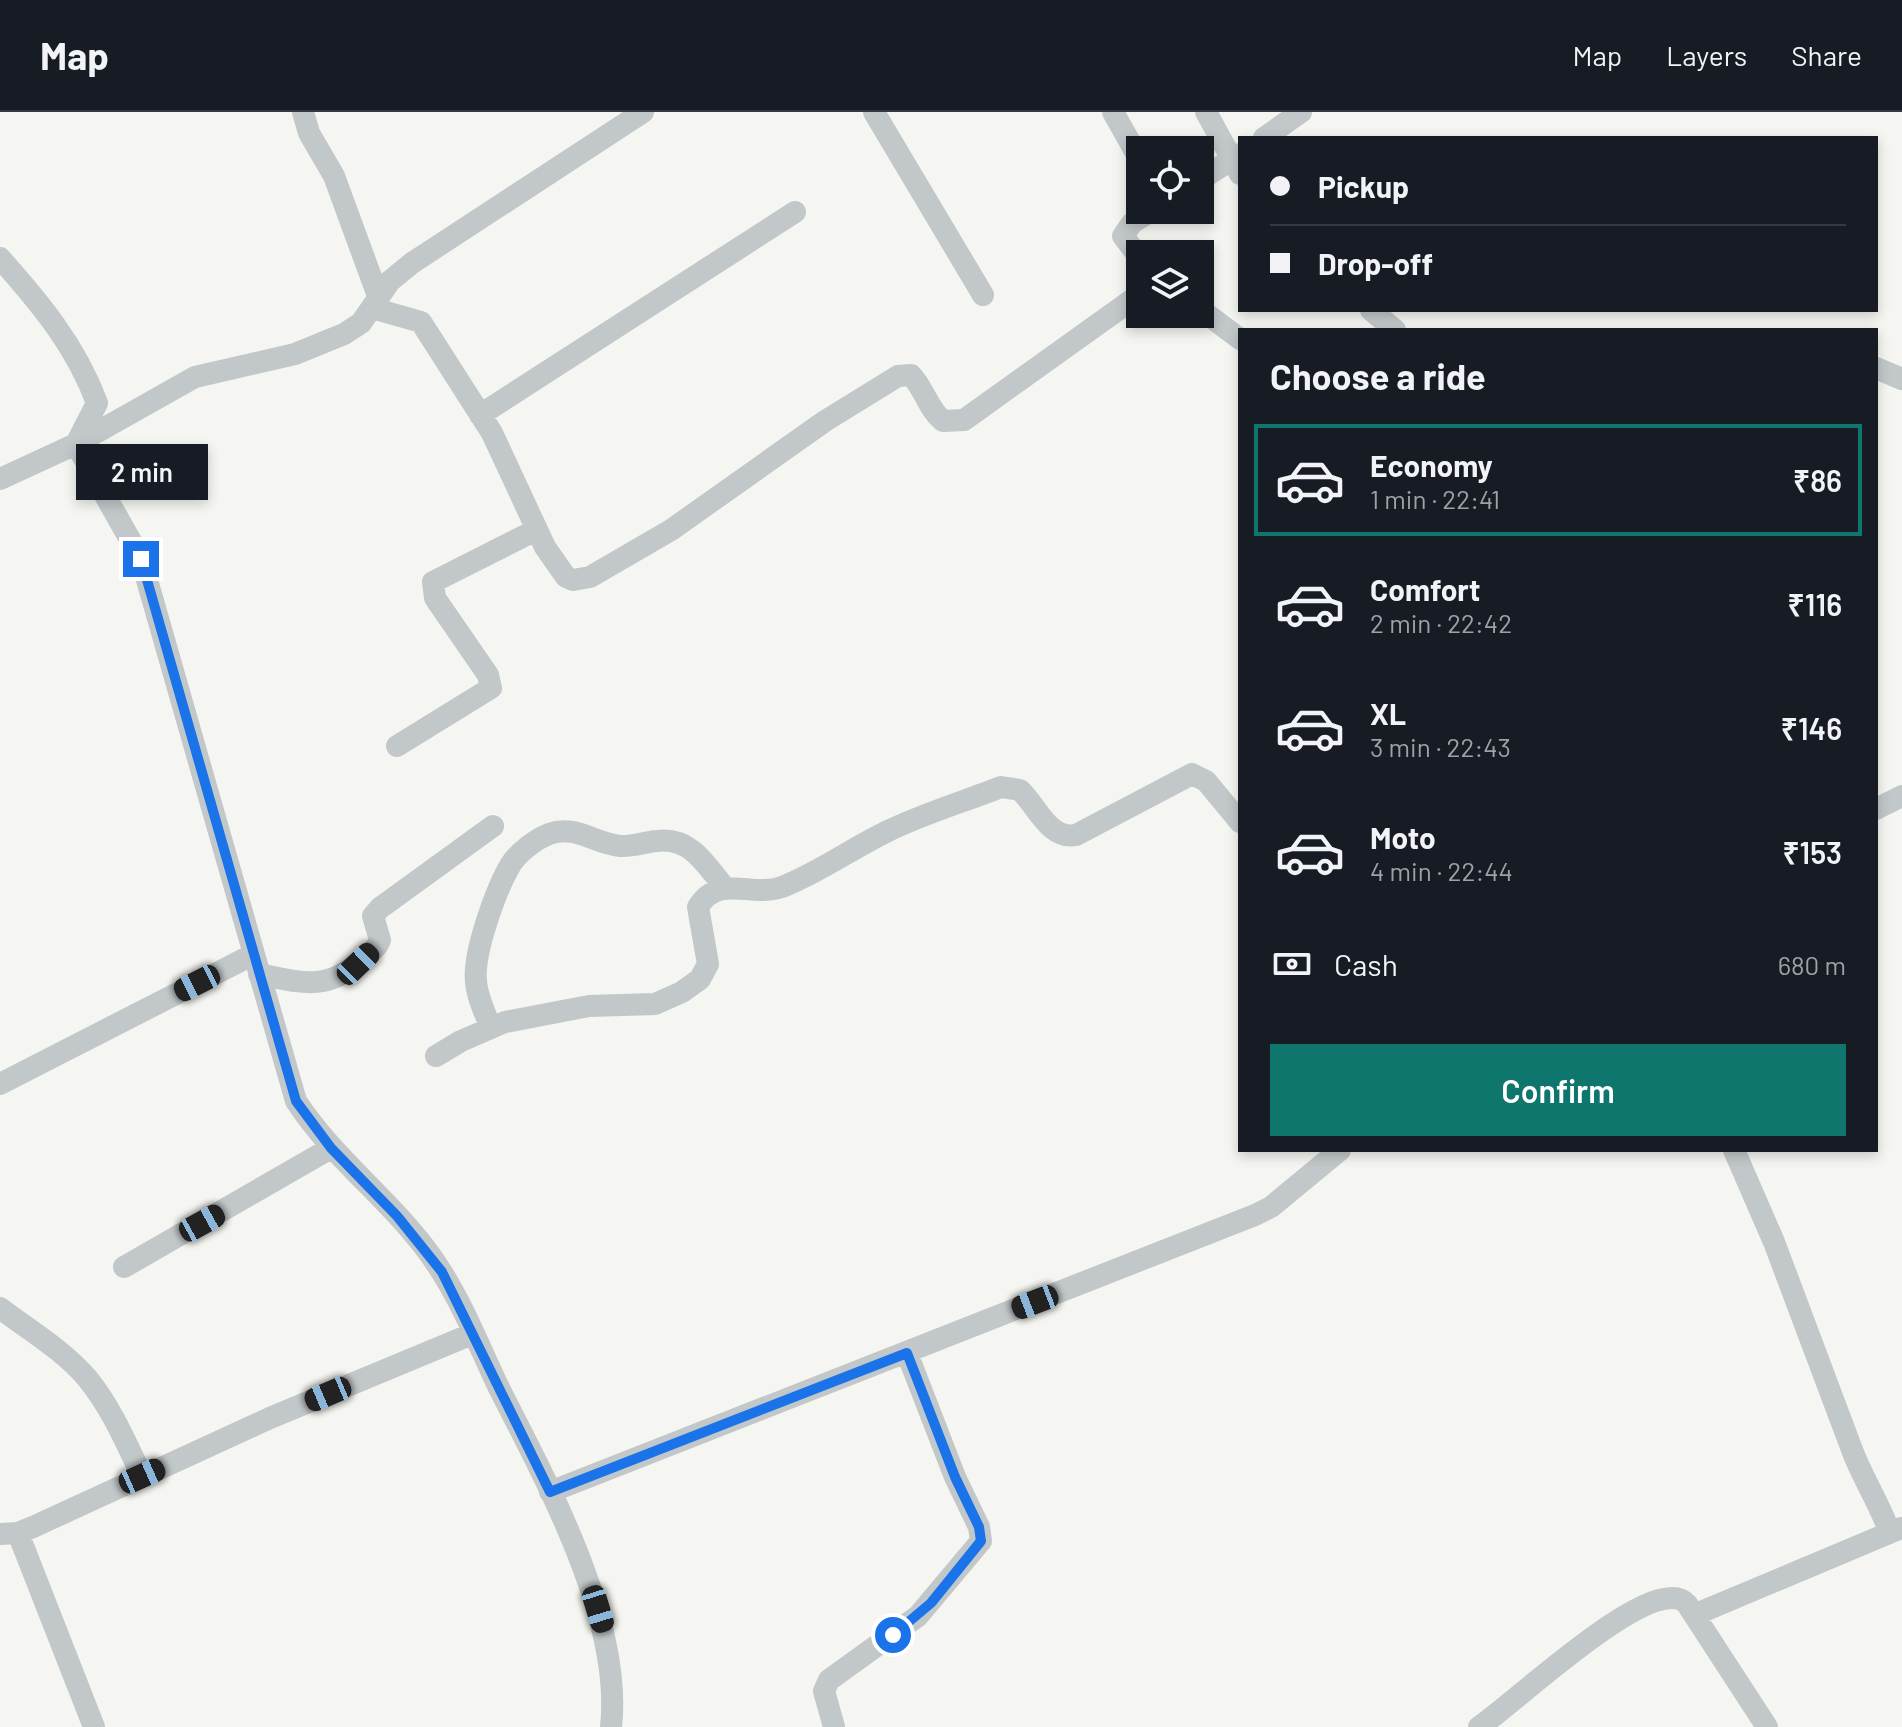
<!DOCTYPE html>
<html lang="en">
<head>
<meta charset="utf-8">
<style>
  body { margin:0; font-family:Barlow,sans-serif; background:#242831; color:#f1f3f6; height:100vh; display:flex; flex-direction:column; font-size:30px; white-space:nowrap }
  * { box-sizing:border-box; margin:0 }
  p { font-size:26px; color:#9ea1a6 }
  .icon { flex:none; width:44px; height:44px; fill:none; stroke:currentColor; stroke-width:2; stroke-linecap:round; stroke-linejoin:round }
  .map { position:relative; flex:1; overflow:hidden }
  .panel { position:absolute; left:1238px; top:216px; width:640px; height:824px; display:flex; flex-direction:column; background:#171b24; border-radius:0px; box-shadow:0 4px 12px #0003 }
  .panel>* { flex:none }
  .top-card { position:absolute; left:1238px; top:24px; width:640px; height:176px; border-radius:0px; box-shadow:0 4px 12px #0003; display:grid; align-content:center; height:176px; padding:0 32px; background:#171b24 }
  .buttons { position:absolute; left:1126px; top:24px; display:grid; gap:16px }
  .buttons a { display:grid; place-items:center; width:88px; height:88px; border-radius:0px; background:#171b24; box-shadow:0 4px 12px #0003; font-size:40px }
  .end { position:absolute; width:36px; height:36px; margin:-18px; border:10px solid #1a73e8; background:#fff; box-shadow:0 0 0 4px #fff }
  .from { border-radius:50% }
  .bubble { position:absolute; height:56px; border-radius:0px; background:#171b24; box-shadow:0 4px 12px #0003; font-size:26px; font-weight:600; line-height:56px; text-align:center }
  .car { position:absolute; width:24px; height:48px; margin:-24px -12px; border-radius:10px; box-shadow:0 0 6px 2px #0007; background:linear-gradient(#222 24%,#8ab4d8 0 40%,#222 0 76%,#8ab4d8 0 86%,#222 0) }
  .top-card b { display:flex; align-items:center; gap:28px; height:76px; font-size:30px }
  .top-card b+b { border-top:2px solid #363941 }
  .top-card i { width:20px; height:20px; background:#f1f3f6 }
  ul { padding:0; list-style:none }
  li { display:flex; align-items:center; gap:24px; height:112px; margin:0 16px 12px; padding:0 16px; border:4px solid transparent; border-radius:0px }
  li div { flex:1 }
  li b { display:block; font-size:30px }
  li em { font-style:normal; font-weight:600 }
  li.selected { border-color:#0f766e }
  li>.icon { width:72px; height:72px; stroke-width:1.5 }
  h2 { padding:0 32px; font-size:36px; line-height:96px }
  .pay { display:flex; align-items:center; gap:20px; height:88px; padding:0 32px; font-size:30px }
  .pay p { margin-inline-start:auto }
  .primary-button { display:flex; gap:16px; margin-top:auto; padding:16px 32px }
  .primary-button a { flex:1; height:92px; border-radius:0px; background:#0f766e; color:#fff; font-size:32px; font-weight:600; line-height:92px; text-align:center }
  header { display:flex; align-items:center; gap:48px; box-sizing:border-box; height:112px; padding:0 40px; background:#171b24; border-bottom:2px solid #363941 }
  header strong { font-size:38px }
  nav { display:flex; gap:44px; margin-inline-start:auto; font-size:28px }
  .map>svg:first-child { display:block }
</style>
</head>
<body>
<header>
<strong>Map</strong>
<nav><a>Map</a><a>Layers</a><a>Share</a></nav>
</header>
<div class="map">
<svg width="1902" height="1615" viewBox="0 0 1902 1615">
  <rect width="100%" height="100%" fill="#f5f5f1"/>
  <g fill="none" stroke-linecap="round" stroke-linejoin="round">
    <!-- minor -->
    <path stroke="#c2c7c9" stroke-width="22" d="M 303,0 L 309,21 L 334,64 L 378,184
      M 874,0 L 983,183
      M 1113,0 L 1140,48
      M 1206,0 L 1240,62
      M 1264,26 L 1301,0
      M 1200,68 L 1240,42
      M 0,146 C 40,191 76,234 97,291 L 76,332 L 141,447 L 296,989 C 337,1052 402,1096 441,1159 C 464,1195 480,1236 498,1274 C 546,1369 623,1507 611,1615
      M 1140,146 L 1123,124 L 1132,111 L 1153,98
      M 372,196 L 421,210 L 492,321 L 545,435 L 566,465 L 573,468 L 590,465 L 671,418 L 825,309 L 898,264 L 911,263 C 924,276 928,297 943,309 L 964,308 L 1140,182
      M 1200,197 L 1240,227
      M 1371,198 L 1395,218
      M 1876,256 L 1902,267
      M 480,303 L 795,100
      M 0,367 L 76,332 L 195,265 L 295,242 L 344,222 L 361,211 L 390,169 L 412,151 L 643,0
      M 397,634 L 491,576 L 488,563 L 435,486 L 433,470 L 536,418
      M 1876,697 L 1902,684
      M 259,862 C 317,875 333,877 377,834 L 380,828 L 373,804 L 380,796 L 493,714
      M 491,916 C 485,901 477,885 476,869 C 473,841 496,777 511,752 C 519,740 536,727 549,722 C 576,712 595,732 620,734 C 633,735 644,730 657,729 C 690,725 705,751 724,775
      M 436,944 L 461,929 L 505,910 L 589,894 L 655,892 L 682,880 L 700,867 L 708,852 L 698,795 C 719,761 751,786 782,775 C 818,761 851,737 886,720 C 922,702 963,690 1001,675 L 1020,678 C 1037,694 1049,728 1076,723 L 1192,662 L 1206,669 L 1240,710
      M 0,972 L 254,842
      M 1734,1038 L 1774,1130 L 1854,1343 C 1865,1370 1880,1393 1890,1421
      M 124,1155 L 331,1036
      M 0,1196 C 29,1218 63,1238 87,1266 C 111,1295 126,1331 142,1364
      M 550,1380 L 1255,1103 L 1271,1095 L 1340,1038
      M 18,1421 L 94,1615
      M 0,1422 L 18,1421 L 33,1415 L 270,1306 L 472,1222
      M 1694,1503 L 1901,1416
      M 834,1615 L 824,1579 L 829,1568 L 918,1504 L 981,1429 L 979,1415 L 955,1365 L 907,1241
      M 1479,1615 C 1512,1594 1655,1456 1687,1492 L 1767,1615"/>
  </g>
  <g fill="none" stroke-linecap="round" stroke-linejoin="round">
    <!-- route -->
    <path stroke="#1a73e8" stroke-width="10" d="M 141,447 L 296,989 L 331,1036 L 397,1104 L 442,1160 L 550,1380 L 907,1241 L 955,1365 L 979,1415 L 981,1429 L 931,1491 L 893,1523"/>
  </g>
</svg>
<div class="buttons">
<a><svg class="icon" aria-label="locate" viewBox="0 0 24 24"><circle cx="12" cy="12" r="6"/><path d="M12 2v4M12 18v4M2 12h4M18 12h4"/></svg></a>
<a><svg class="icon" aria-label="layers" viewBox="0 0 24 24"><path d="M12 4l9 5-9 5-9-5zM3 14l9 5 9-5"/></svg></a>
</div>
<i class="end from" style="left:893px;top:1523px"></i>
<i class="end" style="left:141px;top:447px"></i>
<div class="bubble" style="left:76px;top:332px;width:132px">2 min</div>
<i class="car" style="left:358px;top:852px;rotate:46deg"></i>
<i class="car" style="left:197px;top:871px;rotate:243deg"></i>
<i class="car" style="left:202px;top:1111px;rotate:61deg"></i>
<i class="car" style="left:1035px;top:1190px;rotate:249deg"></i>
<i class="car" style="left:328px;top:1282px;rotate:247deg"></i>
<i class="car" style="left:142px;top:1364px;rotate:66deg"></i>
<i class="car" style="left:598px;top:1497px;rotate:163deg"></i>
<div class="top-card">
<b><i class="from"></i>Pickup</b>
<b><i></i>Drop-off</b>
</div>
<section class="panel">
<h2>Choose a ride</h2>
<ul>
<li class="selected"><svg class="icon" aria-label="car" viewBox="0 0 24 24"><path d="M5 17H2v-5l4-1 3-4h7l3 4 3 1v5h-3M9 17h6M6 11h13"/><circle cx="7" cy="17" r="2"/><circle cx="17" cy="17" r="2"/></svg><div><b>Economy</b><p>1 min · 22:41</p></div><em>₹86</em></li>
<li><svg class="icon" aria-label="car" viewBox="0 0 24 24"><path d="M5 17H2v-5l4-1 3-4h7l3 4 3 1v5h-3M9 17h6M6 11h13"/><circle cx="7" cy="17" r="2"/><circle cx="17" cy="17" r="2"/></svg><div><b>Comfort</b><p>2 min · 22:42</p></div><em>₹116</em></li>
<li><svg class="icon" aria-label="car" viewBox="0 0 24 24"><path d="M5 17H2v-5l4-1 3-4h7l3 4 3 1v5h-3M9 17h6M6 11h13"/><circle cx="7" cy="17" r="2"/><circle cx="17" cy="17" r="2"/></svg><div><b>XL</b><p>3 min · 22:43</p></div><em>₹146</em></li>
<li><svg class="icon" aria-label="car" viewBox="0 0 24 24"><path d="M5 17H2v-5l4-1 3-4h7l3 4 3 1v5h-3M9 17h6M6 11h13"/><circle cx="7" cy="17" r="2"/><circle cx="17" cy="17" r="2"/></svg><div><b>Moto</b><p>4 min · 22:44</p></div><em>₹153</em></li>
</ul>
<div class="pay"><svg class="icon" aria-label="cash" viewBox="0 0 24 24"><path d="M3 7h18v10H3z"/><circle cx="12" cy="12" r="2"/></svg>Cash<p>680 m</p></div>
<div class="primary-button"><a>Confirm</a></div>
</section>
</div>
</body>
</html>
